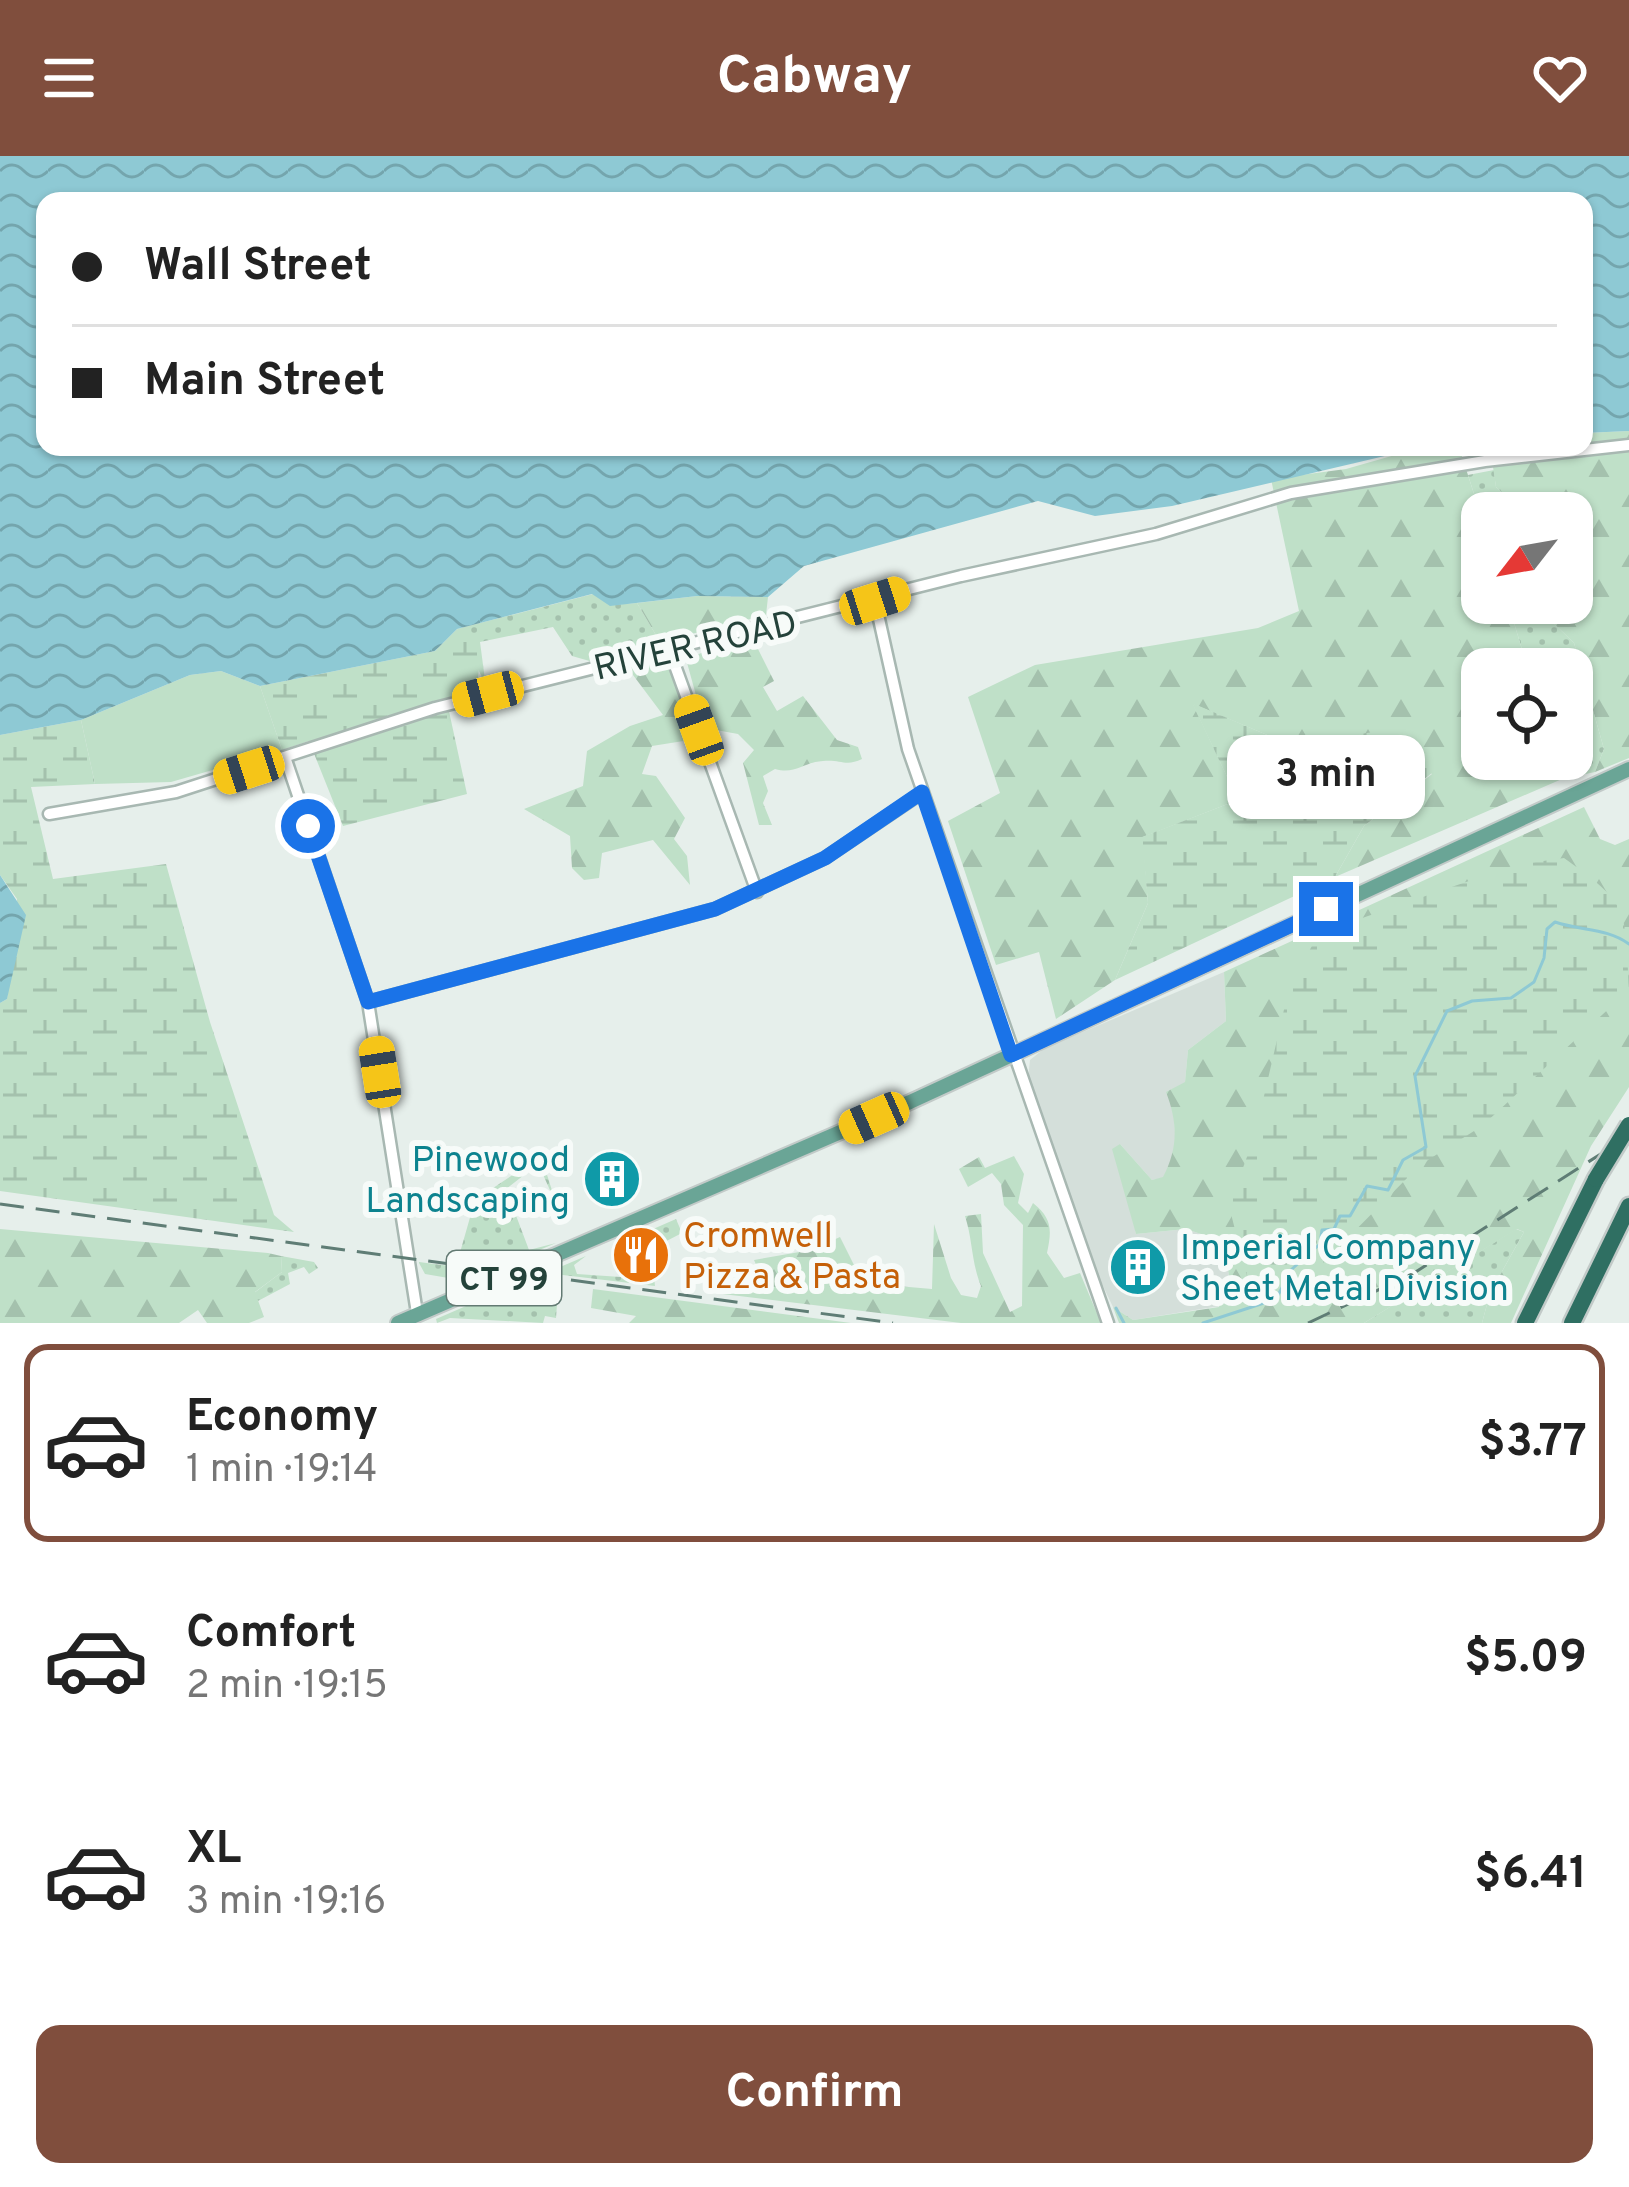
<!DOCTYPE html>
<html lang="en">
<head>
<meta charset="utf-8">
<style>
  body { margin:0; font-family:Overpass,sans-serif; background:#f6f6f6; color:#222; height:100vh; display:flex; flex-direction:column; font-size:45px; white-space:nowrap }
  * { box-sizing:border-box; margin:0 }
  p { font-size:39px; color:#767676 }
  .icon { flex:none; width:66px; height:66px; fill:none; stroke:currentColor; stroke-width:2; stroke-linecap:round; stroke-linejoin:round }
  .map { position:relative; height:1167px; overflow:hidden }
  .panel { display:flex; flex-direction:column; background:#fff; flex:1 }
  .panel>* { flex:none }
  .top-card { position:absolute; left:36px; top:36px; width:1557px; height:264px; border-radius:24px; box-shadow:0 3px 9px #0004; display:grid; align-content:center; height:264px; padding:0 36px; background:#fff }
  .needle { width:78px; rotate:239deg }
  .tools { position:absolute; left:1461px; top:336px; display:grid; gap:24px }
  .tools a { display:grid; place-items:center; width:132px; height:132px; border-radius:24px; background:#fff; box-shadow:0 3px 9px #0004; font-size:60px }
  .end { position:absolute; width:54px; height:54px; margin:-27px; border:15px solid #1a73e8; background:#fff; box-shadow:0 0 0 6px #fff }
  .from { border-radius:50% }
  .bubble { position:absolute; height:84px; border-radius:24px; background:#fff; box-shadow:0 3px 9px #0004; font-size:39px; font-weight:700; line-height:84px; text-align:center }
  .car { position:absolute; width:36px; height:72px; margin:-36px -18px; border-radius:15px; box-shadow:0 0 9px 3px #0007; background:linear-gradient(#f5c518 24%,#345 0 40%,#f5c518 0 76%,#345 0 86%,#f5c518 0) }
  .top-card b { display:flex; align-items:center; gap:42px; height:114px; font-size:45px }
  .top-card b+b { border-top:3px solid #e0e0e0 }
  .top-card i { width:30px; height:30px; background:#222 }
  ul { padding:21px 0 0; list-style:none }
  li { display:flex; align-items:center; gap:36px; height:198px; margin:0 24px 18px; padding:0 12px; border:6px solid transparent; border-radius:24px }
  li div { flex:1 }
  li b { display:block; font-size:45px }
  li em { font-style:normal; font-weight:700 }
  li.active { border-color:#804e3d }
  li>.icon { width:108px; height:108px; stroke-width:1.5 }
  .cta { display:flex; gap:24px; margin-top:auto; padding:24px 36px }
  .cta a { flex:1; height:138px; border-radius:24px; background:#804e3d; color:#fff; font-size:48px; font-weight:700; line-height:138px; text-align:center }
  header { display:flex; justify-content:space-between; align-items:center; height:156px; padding:0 36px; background:#804e3d; color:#fff; font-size:54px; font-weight:700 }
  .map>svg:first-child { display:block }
</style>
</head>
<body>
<header><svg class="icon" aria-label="menu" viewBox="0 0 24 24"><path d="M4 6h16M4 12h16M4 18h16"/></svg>Cabway<svg class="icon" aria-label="heart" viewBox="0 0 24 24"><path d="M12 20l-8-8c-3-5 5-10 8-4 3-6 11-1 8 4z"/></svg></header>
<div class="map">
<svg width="1629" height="1167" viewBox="0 0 1629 1167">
  <defs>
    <pattern id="grass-dots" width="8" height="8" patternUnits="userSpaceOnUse" patternTransform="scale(3)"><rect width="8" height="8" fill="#bfe0c8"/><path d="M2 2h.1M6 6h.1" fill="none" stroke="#a4c1ad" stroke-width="1.8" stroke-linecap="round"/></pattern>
    <pattern id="forest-firs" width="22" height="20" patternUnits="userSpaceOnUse" patternTransform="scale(3)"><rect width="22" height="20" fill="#bfe0c8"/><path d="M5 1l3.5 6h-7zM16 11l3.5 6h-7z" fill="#a4c1ad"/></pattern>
    <pattern id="wetland-marsh" width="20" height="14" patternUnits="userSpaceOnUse" patternTransform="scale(3)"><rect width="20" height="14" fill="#bfe0c8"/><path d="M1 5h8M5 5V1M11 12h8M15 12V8" fill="none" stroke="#a4c1ad"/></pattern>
    <pattern id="water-waves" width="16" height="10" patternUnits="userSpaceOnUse" patternTransform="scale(3)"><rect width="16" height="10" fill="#8ec9d4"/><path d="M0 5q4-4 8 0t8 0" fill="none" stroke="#74a5ad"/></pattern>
  </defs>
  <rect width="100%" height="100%" fill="#e6efeb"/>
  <!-- built -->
  <path fill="#d4dfda" d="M 1224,816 L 1226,865 L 1188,894 L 1185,926 L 1174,956 L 1176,997 L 1163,1022 L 1152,1024 L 1120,988 L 1136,1078 L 1186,1073 L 1220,1084 L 1229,1118 L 1220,1150 L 1133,1164 L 1113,1151 L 1086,1094 L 1028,923 L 1030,904 L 1045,892 Z"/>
  <!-- grass -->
  <path fill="url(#grass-dots)" d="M 1494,314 L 1496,331 L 1525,357 L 1482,357 L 1482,363 L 1468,319 Z
    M 593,438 L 610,449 L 637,447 L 660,486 L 593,506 L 572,500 L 553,471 L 480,486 L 485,524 L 476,537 L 482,521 L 457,473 Z
    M 1508,447 L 1542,447 L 1544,458 L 1574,487 L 1604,593 L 1595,616 L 1562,623 L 1556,603 L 1572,603 L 1572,513 L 1528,513 Z
    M 541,1000 L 557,1050 L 541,1014 L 533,1012 L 506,1033 L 529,1094 L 556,1087 L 506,1108 L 459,1100 L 475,1044 Z
    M 676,1063 L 682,1077 L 651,1093 L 655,1130 L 546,1117 L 586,1100 L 574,1109 L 577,1118 L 650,1123 L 644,1077 Z
    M 1516,1073 L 1524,1076 L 1490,1137 L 1482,1167 L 1364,1167 Z
    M 281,1100 L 314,1106 L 318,1112 L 309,1118 L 304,1111 L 288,1117 L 290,1128 L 256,1146 L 254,1137 L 282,1116 Z
    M 419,1107 L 419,1106 L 488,1115 L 466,1125 L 425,1118 Z
    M 510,1131 L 513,1138 L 557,1148 L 556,1162 L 545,1160 L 543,1167 L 450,1162 L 437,1167 L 436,1163 Z"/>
  <!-- forest -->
  <path fill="url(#forest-firs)" d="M 1629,275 L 1629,602 L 1595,616 L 1604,593 L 1574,487 L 1543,457 L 1542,447 L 1572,447 L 1572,357 L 1525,357 L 1496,331 L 1490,291 L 1584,291 L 1584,277 Z
    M 1423,291 L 1459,291 L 1482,363 L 1482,447 L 1508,447 L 1528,513 L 1482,513 L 1482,603 L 1556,603 L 1562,623 L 1335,721 L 1364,670 L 1432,618 L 1386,575 L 1291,589 L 1193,548 L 1238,644 L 1143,681 L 1148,747 L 1115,824 L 1056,863 L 1039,796 L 996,809 L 948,665 L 1000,637 L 968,541 L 1035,509 L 1258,472 L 1299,455 L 1271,323 L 1346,313 Z
    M 697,440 L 768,441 L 766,459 L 660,486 L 637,447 Z
    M 737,483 L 741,495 L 757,491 L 774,525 L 763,531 L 777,555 L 803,540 L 837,584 L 858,591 L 862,603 C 846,611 840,603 823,605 C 803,606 796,619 775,613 L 763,620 L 768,635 L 763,647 L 772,669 L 759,669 L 743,607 L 754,594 L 738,578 L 705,572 L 686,503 Z
    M 664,500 L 696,583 L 652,590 L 642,618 L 656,620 L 685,662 L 674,683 L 687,700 L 690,729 L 653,684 L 602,697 L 599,722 L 584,724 L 572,712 L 570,680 L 524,653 L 583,630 L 587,595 L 630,570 L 663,559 L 627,511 Z
    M 1584,651 L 1600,683 L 1615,689 L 1629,683 L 1629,931 L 1591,990 L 1511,1167 L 1482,1167 L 1490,1137 L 1524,1076 L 1517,1073 L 1364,1167 L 1119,1167 L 1113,1151 L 1133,1164 L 1219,1151 L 1229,1118 L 1219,1084 L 1186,1073 L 1136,1078 L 1112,993 L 1120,988 L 1152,1024 L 1163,1021 C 1178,993 1178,967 1166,936 L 1185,926 L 1188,894 L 1226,865 L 1224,816 Z
    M 1014,1000 L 1024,1018 L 1018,1047 L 1028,1057 L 1033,1047 C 1052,1062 1052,1074 1047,1097 L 1064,1122 L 1080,1117 L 1101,1167 L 961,1167 L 706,1136 L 706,1130 C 713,1130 752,1119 758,1113 L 754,1104 L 811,1094 L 840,1081 L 863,1127 L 932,1133 L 934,1068 L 951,1122 L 961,1139 L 977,1142 L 981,1130 C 971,1105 973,1085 965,1060 L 981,1058 L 983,1097 L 1010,1156 L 1022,1150 L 1023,1069 L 1004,1049 L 1001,1028 L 992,1017 L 968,1031 L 959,1013 L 979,1001 L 985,1012 Z
    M 0,1073 L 268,1097 L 281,1100 L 282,1116 L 255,1136 L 264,1161 L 249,1167 L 207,1167 L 198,1154 L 179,1167 L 0,1167 Z
    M 593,1133 L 851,1167 L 629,1167 L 636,1160 L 591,1152 Z"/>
  <!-- wetland -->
  <path fill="url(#wetland-marsh)" d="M 457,473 L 481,497 L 476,537 L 447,546 L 467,638 L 343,670 L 309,585 L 282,594 L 260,530 L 435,495 Z
    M 1192,547 L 1291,589 L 1386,574 L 1432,617 L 1364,670 L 1335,721 L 1115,824 L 1148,747 L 1142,681 L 1238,644 Z
    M 81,564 L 95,628 L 31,631 L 53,723 L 166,708 L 210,866 L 274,1059 L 294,1076 L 0,1035 L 0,847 L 7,843 L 17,743 L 0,719 L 0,579 Z
    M 1564,702 C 1629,749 1625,749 1629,834 L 1482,970 L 1420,1009 L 1318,1112 L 1255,1152 L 1229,1050 L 1255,979 L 1289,832 L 1319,777 L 1515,709 Z"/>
  <!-- green -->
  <path fill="#bfe0c8" d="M 221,515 L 260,530 L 282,594 L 171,626 L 95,628 L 81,564 L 190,519 Z"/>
  <!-- water -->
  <path fill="url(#water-waves)" d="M 0,0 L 1629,0 L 1629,275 L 1584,277 L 1584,45 L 45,45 L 45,291 L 1423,291 L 1172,350 L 1095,360 L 1038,345 L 804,410 L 768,441 L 697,440 L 610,450 L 592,438 L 457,473 L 435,495 L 260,530 L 221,515 L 190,519 L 81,564 L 0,579 Z
    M 0,719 L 26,759 L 7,843 L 0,847 Z"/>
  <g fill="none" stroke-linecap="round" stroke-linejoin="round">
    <!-- stream -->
    <path stroke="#8ec9d4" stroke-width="3" d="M 1116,1152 L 1124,1167
      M 1203,1167 L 1276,1143 L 1292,1113 L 1320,1088 L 1322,1074 L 1334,1073 L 1340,1060 L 1350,1060 L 1367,1030 L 1388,1034 L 1403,1004 L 1426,991 L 1415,920 L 1447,855 L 1472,845 L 1511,842 L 1534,826 L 1544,802 L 1547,773 L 1555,766 C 1582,775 1607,772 1629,788"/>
    <defs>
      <path id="minor" d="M 875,445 L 908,593 L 1108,1167
        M 669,493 L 757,736
        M 285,601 L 368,846 L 417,1157
        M 49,658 L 176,636 L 435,552 L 961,420 L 1156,378 L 1291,337 L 1485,305 L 1629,289
        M 368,846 L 715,753 L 825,702 L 923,636"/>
      <path id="major" d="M 398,1167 L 910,946 L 1629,613"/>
      <path id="highway" d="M 1525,1167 L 1596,1023
        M 1572,1167 L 1629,1050"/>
    </defs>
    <!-- minor casing -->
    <use href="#minor" stroke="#a8b8b2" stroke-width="15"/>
    <!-- major casing -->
    <use href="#major" stroke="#c2cac8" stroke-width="18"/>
    <!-- highway casing -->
    <use href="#highway" stroke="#c2cac8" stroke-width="21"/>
    <!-- minor -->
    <use href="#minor" stroke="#fff" stroke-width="10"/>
    <!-- major -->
    <use href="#major" stroke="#6aa596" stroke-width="14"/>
    <!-- highway -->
    <use href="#highway" stroke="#2f6f62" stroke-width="16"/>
    <!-- rail -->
    <path stroke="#5f7d75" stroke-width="3" stroke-dasharray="24 12" stroke-linecap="butt" d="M 0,1048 L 893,1167
      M 1308,1167 L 1414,1117 L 1629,980"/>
    <defs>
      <path id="highway-bridge" d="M 1596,1023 L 1629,969"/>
    </defs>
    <!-- highway-bridge casing -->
    <use href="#highway-bridge" stroke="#c2cac8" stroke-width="21" stroke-linecap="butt"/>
    <!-- highway-bridge -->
    <use href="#highway-bridge" stroke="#2f6f62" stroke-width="16"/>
  </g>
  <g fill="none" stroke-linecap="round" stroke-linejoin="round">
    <!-- route -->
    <path stroke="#1a73e8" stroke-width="15" d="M 308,670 L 368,846 L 715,753 L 825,702 L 922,636 L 1011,899 L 1326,753"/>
  </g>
  <!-- icons -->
  <defs>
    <symbol id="building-disc" viewBox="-11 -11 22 22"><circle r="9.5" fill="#0f9aa8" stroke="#f7fbf9"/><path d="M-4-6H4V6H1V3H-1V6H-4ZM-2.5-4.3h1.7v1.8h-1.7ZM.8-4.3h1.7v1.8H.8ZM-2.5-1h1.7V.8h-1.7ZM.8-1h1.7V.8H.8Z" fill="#fff"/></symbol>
    <symbol id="restaurant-disc" viewBox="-11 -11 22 22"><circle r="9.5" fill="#e8710a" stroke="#f7fbf9"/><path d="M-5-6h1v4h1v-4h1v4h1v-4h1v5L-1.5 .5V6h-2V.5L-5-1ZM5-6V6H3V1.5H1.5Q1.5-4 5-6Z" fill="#fff"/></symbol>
  </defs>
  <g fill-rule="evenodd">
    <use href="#building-disc" x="579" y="990" width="66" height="66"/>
    <use href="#restaurant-disc" x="608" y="1066" width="66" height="66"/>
    <use href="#building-disc" x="1105" y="1078" width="66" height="66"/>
  </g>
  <g text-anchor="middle" stroke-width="12" stroke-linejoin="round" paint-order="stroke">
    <!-- shield labels -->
    <rect fill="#f7fbf9" stroke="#637a73" stroke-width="3" x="447" y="1095" width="114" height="54" rx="9"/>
    <g font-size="33" font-weight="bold" fill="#24423a">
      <text x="504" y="1134">CT 99</text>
    </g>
    <!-- street labels -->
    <g font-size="36" fill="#24423a" stroke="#f7fbf9">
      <text transform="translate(695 488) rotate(-13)" y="13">RIVER ROAD</text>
    </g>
    <!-- culture labels -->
    <g font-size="36" fill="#0d838f" stroke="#f7fbf9" text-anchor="end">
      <text x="570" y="1015">Pinewood<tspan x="570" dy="41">Landscaping</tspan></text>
      <text x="1180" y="1103" text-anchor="start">Imperial Company<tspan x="1180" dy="41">Sheet Metal Division</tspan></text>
    </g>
    <!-- food labels -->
    <g font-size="36" fill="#c56008" stroke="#f7fbf9" text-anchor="start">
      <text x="683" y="1091">Cromwell<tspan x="683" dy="41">Pizza &amp; Pasta</tspan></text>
    </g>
  </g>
</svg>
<div class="tools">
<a><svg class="needle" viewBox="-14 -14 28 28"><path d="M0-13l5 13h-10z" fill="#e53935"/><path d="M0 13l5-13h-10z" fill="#767676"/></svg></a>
<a><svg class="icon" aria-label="locate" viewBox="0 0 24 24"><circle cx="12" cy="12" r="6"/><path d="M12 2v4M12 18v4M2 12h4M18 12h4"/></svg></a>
</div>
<i class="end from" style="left:308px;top:670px"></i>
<i class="end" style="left:1326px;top:753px"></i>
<div class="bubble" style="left:1227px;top:579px;width:198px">3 min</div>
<i class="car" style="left:875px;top:445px;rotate:72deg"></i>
<i class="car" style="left:488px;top:538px;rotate:255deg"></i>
<i class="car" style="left:699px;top:574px;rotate:340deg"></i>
<i class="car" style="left:249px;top:614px;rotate:252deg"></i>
<i class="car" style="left:380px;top:916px;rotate:351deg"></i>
<i class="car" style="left:874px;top:962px;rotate:246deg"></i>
<div class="top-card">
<b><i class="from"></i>Wall Street</b>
<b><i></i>Main Street</b>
</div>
</div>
<section class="panel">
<ul>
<li class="active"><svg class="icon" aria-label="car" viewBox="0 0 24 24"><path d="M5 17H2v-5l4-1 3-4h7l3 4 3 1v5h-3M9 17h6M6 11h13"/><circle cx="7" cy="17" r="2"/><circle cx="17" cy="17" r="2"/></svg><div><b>Economy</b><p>1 min · 19:14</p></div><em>$3.77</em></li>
<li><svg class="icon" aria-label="car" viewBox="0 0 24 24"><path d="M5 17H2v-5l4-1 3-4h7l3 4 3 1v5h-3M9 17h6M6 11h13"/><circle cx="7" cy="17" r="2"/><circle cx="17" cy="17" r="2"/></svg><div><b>Comfort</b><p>2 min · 19:15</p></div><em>$5.09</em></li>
<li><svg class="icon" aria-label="car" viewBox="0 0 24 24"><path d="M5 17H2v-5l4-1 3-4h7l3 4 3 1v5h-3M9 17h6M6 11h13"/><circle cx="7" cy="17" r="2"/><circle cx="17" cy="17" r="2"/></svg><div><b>XL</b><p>3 min · 19:16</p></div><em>$6.41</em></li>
</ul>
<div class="cta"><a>Confirm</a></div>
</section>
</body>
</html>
